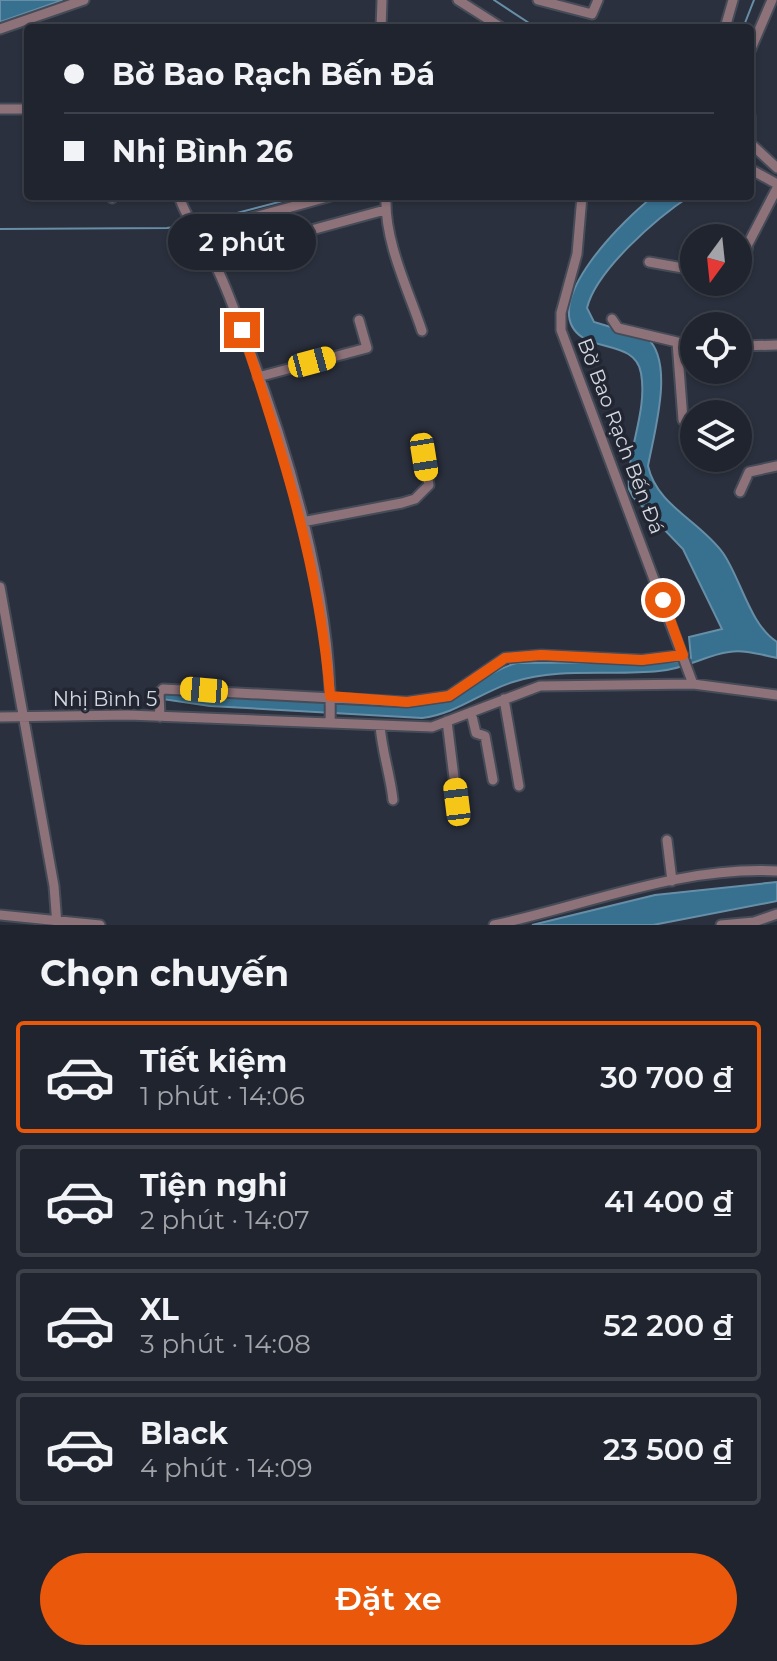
<!DOCTYPE html>
<html lang="vi">
<head>
<meta charset="utf-8">
<style>
  body { margin:0; font-family:Montserrat,sans-serif; background:#282c36; color:#f1f3f6; height:100vh; display:flex; flex-direction:column; font-size:30px; white-space:nowrap }
  * { box-sizing:border-box; margin:0 }
  p { font-size:26px; color:#a2a4aa }
  .icon { flex:none; width:44px; height:44px; fill:none; stroke:currentColor; stroke-width:2; stroke-linecap:round; stroke-linejoin:round }
  .map { position:relative; height:925px; overflow:hidden }
  .panel { display:flex; flex-direction:column; background:#20242e; flex:1 }
  .panel>* { flex:none }
  .top-card { position:absolute; left:24px; top:24px; width:730px; height:176px; border-radius:8px; box-shadow:0 2px 6px #0004,0 0 0 2px #3d414a; display:grid; align-content:center; height:176px; padding:0 40px; background:#20242e }
  .needle { width:52px; rotate:195deg }
  .fabs { position:absolute; left:680px; top:224px; display:grid; gap:16px }
  .fabs a { display:grid; place-items:center; width:72px; height:72px; border-radius:50%; background:#20242e; box-shadow:0 2px 6px #0004,0 0 0 2px #3d414a; font-size:40px }
  .end { position:absolute; width:36px; height:36px; margin:-18px; border:10px solid #ea580c; background:#fff; box-shadow:0 0 0 4px #fff }
  .from { border-radius:50% }
  .bubble { position:absolute; height:56px; border-radius:28px; background:#20242e; box-shadow:0 2px 6px #0004,0 0 0 2px #3d414a; font-size:26px; font-weight:600; line-height:56px; text-align:center }
  .car { position:absolute; width:24px; height:48px; margin:-24px -12px; border-radius:10px; box-shadow:0 0 6px 2px #0007; background:linear-gradient(#f5c518 24%,#345 0 40%,#f5c518 0 76%,#345 0 86%,#f5c518 0) }
  .top-card b { display:flex; align-items:center; gap:28px; height:76px; font-size:30px }
  .top-card b+b { border-top:2px solid #3d414a }
  .top-card i { width:20px; height:20px; background:#f1f3f6 }
  ul { padding:0; list-style:none }
  li { display:flex; align-items:center; gap:24px; height:112px; margin:0 16px 12px; padding:0 24px; border:4px solid #3d414a; border-radius:8px }
  li div { flex:1 }
  li b { display:block; font-size:30px }
  li em { font-style:normal; font-weight:600 }
  li.selected { border-color:#ea580c }
  li>.icon { width:72px; height:72px; stroke-width:1.5 }
  h2 { padding:0 40px; font-size:36px; line-height:96px }
  .button { display:flex; gap:16px; margin-top:auto; padding:16px 40px }
  .button a { flex:1; height:92px; border-radius:48px; background:#ea580c; color:#fff; font-size:32px; font-weight:600; line-height:92px; text-align:center }
  .map>svg:first-child { display:block }
</style>
</head>
<body>
<div class="map">
<svg width="777" height="925" viewBox="0 0 777 925">
  <rect width="100%" height="100%" fill="#2b303e"/>
  <!-- water -->
  <path fill="#38708f" stroke="#668fa7" stroke-width="2" d="M 0,0 L 63,0 L 0,22 Z
    M 654,196 L 690,196 C 658,217 596,270 587,308 L 594,322 L 647,338 C 675,362 654,433 648,466 C 657,506 699,520 723,553 C 741,579 750,625 777,642 L 777,658 C 762,655 744,649 729,652 C 705,655 687,669 659,671 C 610,676 560,667 513,682 C 481,692 456,714 422,718 L 210,706 L 162,699 L 163,691 L 283,700 L 437,703 C 466,694 487,671 517,663 L 679,662 L 691,658 L 689,637 L 722,629 L 683,549 L 633,497 L 629,489 C 626,451 648,412 641,373 C 636,344 601,350 582,337 C 535,305 627,216 654,196 Z
    M 777,882 L 777,901 L 653,925 L 532,925 L 655,895 Z"/>
  <g fill="none" stroke-linecap="round" stroke-linejoin="round">
    <!-- stream -->
    <path stroke="#668fa7" stroke-width="2" d="M 494,0 L 529,23 L 545,28
      M 743,28 L 754,0
      M 195,224 L 302,196
      M 0,229 L 167,228 L 189,225"/>
    <defs>
      <path id="minor" d="M 458,0 L 502,28
        M 538,0 L 592,14 L 598,0
        M 381,28 L 382,0
        M 725,28 L 733,0
        M 0,29 L 84,0
        M 750,51 L 772,0
        M 0,109 L 28,109
        M 750,116 L 750,143 L 777,168
        M 750,169 L 777,184
        M 179,196 C 186,218 199,235 210,255 C 223,277 232,304 241,328 C 286,442 334,600 330,723
        M 386,196 C 384,241 408,289 422,331
        M 582,196 L 577,254 L 561,313 L 561,330 L 693,684
        M 112,198 L 113,196
        M 197,233 L 331,196
        M 212,257 L 385,210
        M 649,262 L 694,270
        M 738,276 L 744,268 L 748,244 L 777,188
        M 612,319 L 618,328 L 677,342
        M 738,346 L 777,345
        M 258,377 L 367,348 L 359,320
        M 683,420 L 677,342 L 694,343
        M 740,492 L 749,472 L 777,466
        M 302,522 L 402,503 L 415,499 L 429,485 L 424,457
        M 0,587 L 54,886 L 57,925
        M 504,699 L 519,786
        M 471,712 L 476,733 L 485,736 L 493,780
        M 0,717 L 128,715 L 432,727 L 540,686 L 693,684 L 777,695
        M 160,717 L 159,693 L 163,689 L 407,702 L 449,696 L 505,658 L 541,655 L 642,660 L 683,655
        M 447,721 L 457,802
        M 380,725 C 382,752 390,773 393,800
        M 667,840 L 672,881
        M 0,915 L 100,925
        M 494,925 C 587,905 680,866 777,871
        M 721,925 L 754,922 L 777,914"/>
    </defs>
    <!-- minor casing -->
    <use href="#minor" stroke="#464b58" stroke-width="13"/>
    <!-- minor -->
    <use href="#minor" stroke="#8d7279" stroke-width="9"/>
  </g>
  <g fill="none" stroke-linecap="round" stroke-linejoin="round">
    <!-- route -->
    <path stroke="#ea580c" stroke-width="10" d="M 242,330 C 282,450 320,569 330,696 L 407,702 L 449,696 L 505,658 L 541,655 L 642,660 L 683,655 L 663,600"/>
  </g>
  <g text-anchor="middle" stroke-width="7" stroke-linejoin="round" paint-order="stroke">
    <!-- street labels -->
    <g font-size="20" fill="#d3d7df" stroke="#222633">
      <text transform="translate(621 436) rotate(69)" y="7">Bờ Bao Rạch Bến Đá</text>
      <text x="105" y="706">Nhị Bình 5</text>
    </g>
  </g>
</svg>
<div class="fabs">
<a><svg class="needle" viewBox="-14 -14 28 28"><path d="M0-13l5 13h-10z" fill="#e53935"/><path d="M0 13l5-13h-10z" fill="#a2a4aa"/></svg></a>
<a><svg class="icon" aria-label="locate" viewBox="0 0 24 24"><circle cx="12" cy="12" r="6"/><path d="M12 2v4M12 18v4M2 12h4M18 12h4"/></svg></a>
<a><svg class="icon" aria-label="layers" viewBox="0 0 24 24"><path d="M12 4l9 5-9 5-9-5zM3 14l9 5 9-5"/></svg></a>
</div>
<i class="end from" style="left:663px;top:600px"></i>
<i class="end" style="left:242px;top:330px"></i>
<div class="bubble" style="left:168px;top:214px;width:148px">2 phút</div>
<i class="car" style="left:312px;top:362px;rotate:75deg"></i>
<i class="car" style="left:424px;top:457px;rotate:171deg"></i>
<i class="car" style="left:204px;top:690px;rotate:275deg"></i>
<i class="car" style="left:457px;top:802px;rotate:353deg"></i>
<div class="top-card">
<b><i class="from"></i>Bờ Bao Rạch Bến Đá</b>
<b><i></i>Nhị Bình 26</b>
</div>
</div>
<section class="panel">
<h2>Chọn chuyến</h2>
<ul>
<li class="selected"><svg class="icon" aria-label="car" viewBox="0 0 24 24"><path d="M5 17H2v-5l4-1 3-4h7l3 4 3 1v5h-3M9 17h6M6 11h13"/><circle cx="7" cy="17" r="2"/><circle cx="17" cy="17" r="2"/></svg><div><b>Tiết kiệm</b><p>1 phút · 14:06</p></div><em>30 700 ₫</em></li>
<li><svg class="icon" aria-label="car" viewBox="0 0 24 24"><path d="M5 17H2v-5l4-1 3-4h7l3 4 3 1v5h-3M9 17h6M6 11h13"/><circle cx="7" cy="17" r="2"/><circle cx="17" cy="17" r="2"/></svg><div><b>Tiện nghi</b><p>2 phút · 14:07</p></div><em>41 400 ₫</em></li>
<li><svg class="icon" aria-label="car" viewBox="0 0 24 24"><path d="M5 17H2v-5l4-1 3-4h7l3 4 3 1v5h-3M9 17h6M6 11h13"/><circle cx="7" cy="17" r="2"/><circle cx="17" cy="17" r="2"/></svg><div><b>XL</b><p>3 phút · 14:08</p></div><em>52 200 ₫</em></li>
<li><svg class="icon" aria-label="car" viewBox="0 0 24 24"><path d="M5 17H2v-5l4-1 3-4h7l3 4 3 1v5h-3M9 17h6M6 11h13"/><circle cx="7" cy="17" r="2"/><circle cx="17" cy="17" r="2"/></svg><div><b>Black</b><p>4 phút · 14:09</p></div><em>23 500 ₫</em></li>
</ul>
<div class="button"><a>Đặt xe</a></div>
</section>
</body>
</html>
